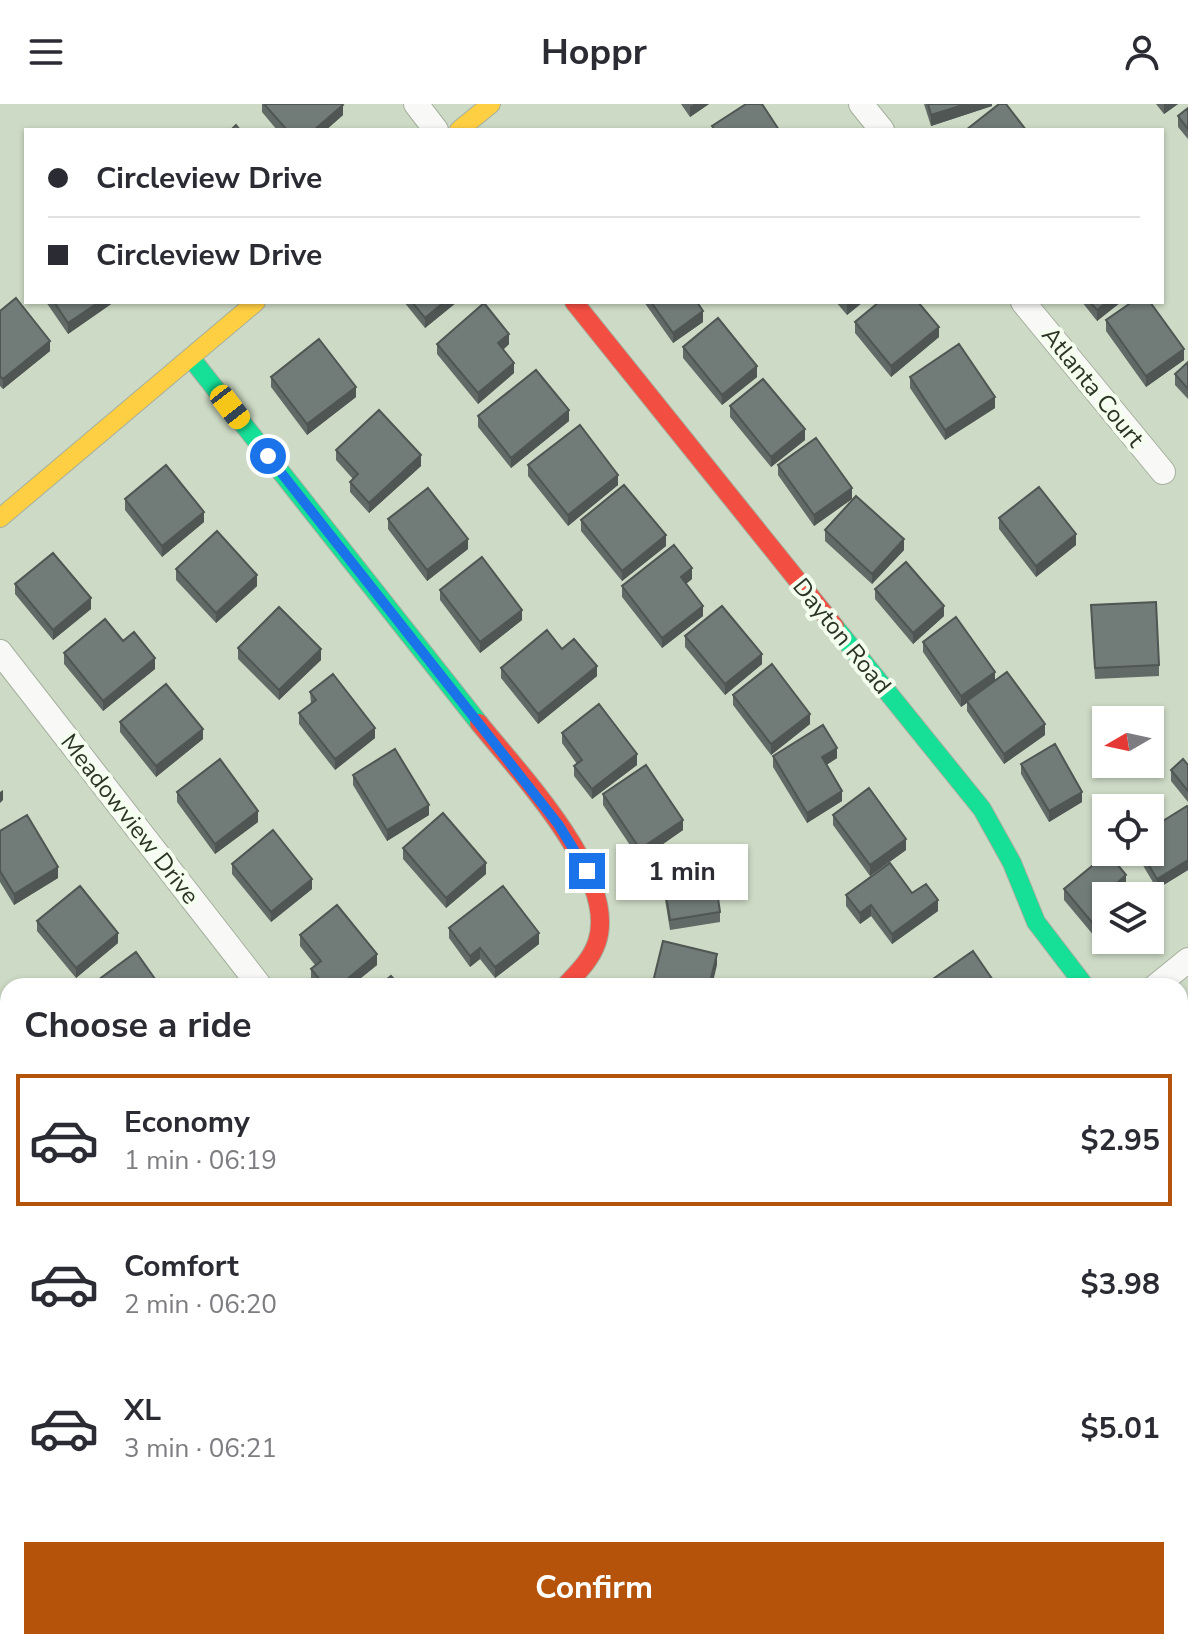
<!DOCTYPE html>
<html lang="en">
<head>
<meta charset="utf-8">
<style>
  body { margin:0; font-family:"Nunito Sans",sans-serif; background:#f7f7f7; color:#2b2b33; height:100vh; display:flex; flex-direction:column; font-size:30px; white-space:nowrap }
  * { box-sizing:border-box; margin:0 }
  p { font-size:26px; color:#7c7c81 }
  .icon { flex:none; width:44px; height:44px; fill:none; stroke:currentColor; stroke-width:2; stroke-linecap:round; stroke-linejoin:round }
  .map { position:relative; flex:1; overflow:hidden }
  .drawer { position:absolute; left:0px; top:874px; width:1188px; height:672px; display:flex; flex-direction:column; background:#fff; border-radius:24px 24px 0 0; box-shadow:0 2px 6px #0004 }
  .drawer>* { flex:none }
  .top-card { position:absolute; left:24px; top:24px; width:1140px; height:176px; border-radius:0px; box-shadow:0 2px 6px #0004; display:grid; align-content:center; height:176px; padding:0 24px; background:#fff }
  .needle { width:52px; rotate:261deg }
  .tools { position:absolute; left:1092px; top:602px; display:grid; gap:16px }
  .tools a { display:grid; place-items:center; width:72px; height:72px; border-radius:0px; background:#fff; box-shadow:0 2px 6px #0004; font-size:40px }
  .end { position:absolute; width:36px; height:36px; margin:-18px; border:10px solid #1a73e8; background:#fff; box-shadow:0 0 0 4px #fff }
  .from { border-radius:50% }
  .bubble { position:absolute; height:56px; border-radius:0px; background:#fff; box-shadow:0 2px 6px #0004; font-size:26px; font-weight:700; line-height:56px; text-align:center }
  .car { position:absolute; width:24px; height:48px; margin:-24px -12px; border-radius:10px; box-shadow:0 0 6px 2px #0007; background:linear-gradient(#f5c518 24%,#345 0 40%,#f5c518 0 76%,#345 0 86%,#f5c518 0) }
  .top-card b { display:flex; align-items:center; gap:28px; height:76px; font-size:30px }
  .top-card b+b { border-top:2px solid #e1e1e2 }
  .top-card i { width:20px; height:20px; background:#2b2b33 }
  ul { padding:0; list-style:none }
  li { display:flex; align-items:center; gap:24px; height:132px; margin:0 16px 12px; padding:0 8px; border:4px solid transparent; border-radius:0px }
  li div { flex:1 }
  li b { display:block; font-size:30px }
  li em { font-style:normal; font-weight:700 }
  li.active { border-color:#b45309 }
  li>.icon { width:72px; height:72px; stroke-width:1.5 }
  h2 { padding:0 24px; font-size:36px; line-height:96px }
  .cta { display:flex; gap:16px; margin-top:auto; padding:16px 24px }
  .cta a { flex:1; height:92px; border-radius:0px; background:#b45309; color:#fff; font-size:32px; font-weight:700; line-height:92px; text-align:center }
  header { display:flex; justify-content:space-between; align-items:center; height:104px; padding:0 24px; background:#fff; font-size:36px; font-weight:700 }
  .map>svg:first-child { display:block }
</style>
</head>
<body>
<header><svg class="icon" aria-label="menu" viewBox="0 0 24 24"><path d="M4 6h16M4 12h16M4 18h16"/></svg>Hoppr<svg class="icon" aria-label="person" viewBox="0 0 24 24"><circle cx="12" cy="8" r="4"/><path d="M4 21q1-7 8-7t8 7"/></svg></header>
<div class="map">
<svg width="1188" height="1546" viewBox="0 0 1188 1546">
  <rect width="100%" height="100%" fill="#cddac5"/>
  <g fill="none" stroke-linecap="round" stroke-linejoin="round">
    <defs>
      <path id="street" d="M 416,0 L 436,26
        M 861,0 L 882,26
        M 1023,198 L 1163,368
        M 0,548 L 260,882
        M 1156,882 L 1188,856
        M 1180,1008 L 1188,1018
        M 0,1093 L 8,1103
        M 1180,1315 L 1188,1308
        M 0,1357 L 8,1350
        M 369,1538 L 375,1546
        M 330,1546 L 341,1538
        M 899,1546 L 909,1538"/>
      <path id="fast" d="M 191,254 L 479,619
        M 835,523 L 982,705 L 1012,759 L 1036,818 L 1085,882"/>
      <path id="slow" d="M 459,26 L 491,0
        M 0,414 L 256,198"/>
      <path id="jam" d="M 574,198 L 835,523
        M 479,619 C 517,667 619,772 597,838 C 591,856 578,868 565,882"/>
    </defs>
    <!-- street casing -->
    <use href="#street" stroke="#a5af9e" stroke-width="26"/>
    <!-- fast casing -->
    <use href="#fast" stroke="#a5af9e" stroke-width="20"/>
    <!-- slow casing -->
    <use href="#slow" stroke="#a5af9e" stroke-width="20"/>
    <!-- jam casing -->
    <use href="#jam" stroke="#a5af9e" stroke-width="20"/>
    <!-- street -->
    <use href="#street" stroke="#f8f9f6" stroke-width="24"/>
    <!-- fast -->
    <use href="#fast" stroke="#16e098" stroke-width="18"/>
    <!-- slow -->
    <use href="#slow" stroke="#ffcf43" stroke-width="18"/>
    <!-- jam -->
    <use href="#jam" stroke="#f24e42" stroke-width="18"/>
  </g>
  <!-- wall -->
  <path fill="#616a66" d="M 262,0 L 342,0 L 343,11 L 326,26 L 277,26 L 262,8 Z
    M 681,0 L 709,0 L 690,13 Z
    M 924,0 L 992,0 L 992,2 L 931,22 Z
    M 1156,0 L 1178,0 L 1164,10 Z
    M 1188,4 L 1188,35 L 1178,23 L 1178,12 Z
    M 46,198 L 114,198 L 68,230 Z
    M 404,198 L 457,198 L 425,224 Z
    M 644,198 L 697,198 L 703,218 L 673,239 Z
    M 836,198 L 863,198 L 847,211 Z
    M 1082,198 L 1121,198 L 1097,217 Z
    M 0,207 L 50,247 L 3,285 L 0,282 Z
    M 1106,216 L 1184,256 L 1146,283 L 1106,227 Z
    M 855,218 L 939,233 L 891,273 L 855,229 Z
    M 437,240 L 509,240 L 503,246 L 514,269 L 478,300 L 437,250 Z
    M 683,243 L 757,273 L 722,301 L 683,254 Z
    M 1188,258 L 1188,295 L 1175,281 L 1175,270 Z
    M 271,273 L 356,293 L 307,331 L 271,283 Z
    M 910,273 L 995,304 L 945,336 L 910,284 Z
    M 730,302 L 805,336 L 771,363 L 730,313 Z
    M 478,312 L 569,317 L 511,364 L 478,323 Z
    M 336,346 L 421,362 L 369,409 L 350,388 L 350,378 L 353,375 L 336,356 Z
    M 528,361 L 618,381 L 568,422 L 528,372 Z
    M 778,361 L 852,395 L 814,422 L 778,371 Z
    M 125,395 L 204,418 L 162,453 L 125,406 Z
    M 999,414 L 1076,441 L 1036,473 L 999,425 Z
    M 388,415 L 468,445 L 427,477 L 388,425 Z
    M 581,416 L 666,442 L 622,477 L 581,427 Z
    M 825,426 L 904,446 L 872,480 L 825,437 Z
    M 176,465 L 257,482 L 216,519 L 176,476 Z
    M 692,475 L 686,480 L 703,512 L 662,544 L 622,493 L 622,482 Z
    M 15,480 L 91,505 L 53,536 L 15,490 Z
    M 875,485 L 944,512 L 913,540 L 875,495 Z
    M 440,486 L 522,516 L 480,549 L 440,496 Z
    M 1091,511 L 1159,561 L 1159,572 L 1095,575 Z
    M 685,532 L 762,560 L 725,591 L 685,543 Z
    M 123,537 L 155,565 L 103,607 L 64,560 L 64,549 Z
    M 923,538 L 995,576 L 1045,631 L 1004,660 L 967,607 L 967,599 L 961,603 L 923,548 Z
    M 238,544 L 321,556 L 279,596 L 238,555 Z
    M 562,545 L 597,572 L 538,620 L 501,574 L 501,564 Z
    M 310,588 L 375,634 L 335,666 L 299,620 L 299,609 L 311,600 Z
    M 733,591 L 810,620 L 771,651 L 733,601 Z
    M 120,618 L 203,635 L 156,673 L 120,628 Z
    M 562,629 L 637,661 L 592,695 L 574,672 L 574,662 L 577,660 L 562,639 Z
    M 773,652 L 837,654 L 826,661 L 842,697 L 807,719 L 773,663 Z
    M 1021,660 L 1082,698 L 1049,718 L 1021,670 Z
    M 1188,661 L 1188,698 L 1171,677 L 1171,666 Z
    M 353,671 L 429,711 L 387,737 L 353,681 Z
    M 177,688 L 258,718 L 215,750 L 177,698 Z
    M 603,690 L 683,726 L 640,756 L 603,701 Z
    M 1188,703 L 1188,766 L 1157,785 L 1135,748 L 1150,748 Z
    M 833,711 L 906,746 L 870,772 L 833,721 Z
    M 0,727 L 58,774 L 14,801 L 0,778 Z
    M 403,744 L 486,770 L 446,804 L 403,755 Z
    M 660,754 L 720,808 L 720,818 L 670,826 L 660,765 Z
    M 232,760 L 312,785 L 271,818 L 232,770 Z
    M 1126,781 L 1106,792 L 1100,839 L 1064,796 L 1064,785 Z
    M 912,789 L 938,807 L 892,840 L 871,812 L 860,820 L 846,802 L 846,791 Z
    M 37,817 L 118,839 L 76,874 L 37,827 Z
    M 449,824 L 539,840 L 495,874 L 480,855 L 470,863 L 449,834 Z
    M 300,831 L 377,861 L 351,882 L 317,882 L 311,875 L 311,865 L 315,861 L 300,842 Z
    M 1188,926 L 1188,963 L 1180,952 L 1180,932 Z
    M 8,940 L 8,1023 L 0,1011 L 0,945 Z
    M 1188,1370 L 1183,1481 L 1180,1477 L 1180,1376 Z
    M 8,1418 L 8,1472 L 0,1459 L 0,1424 Z
    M 173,1538 L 221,1538 L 205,1546 L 177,1546 Z
    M 724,1538 L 752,1538 L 741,1546 L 730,1546 Z
    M 979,1538 L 1018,1538 L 1025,1546 L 979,1546 Z
    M 1026,1538 L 1098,1538 L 1087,1546 L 1032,1546 Z"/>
  <!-- shaded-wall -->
  <path fill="#4f5653" d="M 694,0 L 709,0 L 690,13 L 690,3 Z
    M 966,0 L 992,0 L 992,2 L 931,22 L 931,11 Z
    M 1164,0 L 1178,0 L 1164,10 Z
    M 343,1 L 343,11 L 326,26 L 314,26 Z
    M 99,198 L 114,198 L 68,230 L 68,219 Z
    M 444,198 L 457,198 L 425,224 L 425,214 Z
    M 850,198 L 863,198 L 847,211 L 847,200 Z
    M 1107,198 L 1121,198 L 1097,217 L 1097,206 Z
    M 703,207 L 703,218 L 673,239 L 673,229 Z
    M 939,223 L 939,233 L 891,273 L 891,262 Z
    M 509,230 L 509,240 L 498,250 L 498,239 Z
    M 50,237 L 50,247 L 3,285 L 3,275 Z
    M 1184,245 L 1184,256 L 1146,283 L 1146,272 Z
    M 514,259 L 514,269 L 478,300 L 478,289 Z
    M 757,262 L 757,273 L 722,301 L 722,291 Z
    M 356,283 L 356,293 L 307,331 L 307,320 Z
    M 995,293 L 995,304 L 945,336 L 945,326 Z
    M 569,306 L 569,317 L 511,364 L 511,354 Z
    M 805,325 L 805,336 L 771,363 L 771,353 Z
    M 421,351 L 421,362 L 369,409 L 369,399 Z
    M 618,371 L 618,381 L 568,422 L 568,411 Z
    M 852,384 L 852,395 L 814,422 L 814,411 Z
    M 204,408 L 204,418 L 162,453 L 162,442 Z
    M 1076,430 L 1076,441 L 1036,473 L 1036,462 Z
    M 666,431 L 666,442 L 622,477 L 622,467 Z
    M 468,435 L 468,445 L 427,477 L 427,466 Z
    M 904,435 L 904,446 L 872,480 L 872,470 Z
    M 692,464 L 692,475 L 681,484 L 681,473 Z
    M 257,471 L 257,482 L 216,519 L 216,509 Z
    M 91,494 L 91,505 L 53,536 L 53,526 Z
    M 703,502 L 703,512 L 662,544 L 662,534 Z
    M 944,502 L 944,512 L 913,540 L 913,529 Z
    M 522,506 L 522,516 L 480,549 L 480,538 Z
    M 321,545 L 321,556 L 279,596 L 279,586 Z
    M 762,550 L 762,560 L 725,591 L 725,580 Z
    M 155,554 L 155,565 L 103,607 L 103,597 Z
    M 597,562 L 597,572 L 538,620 L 538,610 Z
    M 995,568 L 995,578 L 961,603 L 961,592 Z
    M 810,610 L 810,620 L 771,651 L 771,640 Z
    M 1045,620 L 1045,631 L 1004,660 L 1004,650 Z
    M 375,624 L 375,634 L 335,666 L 335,655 Z
    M 203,625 L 203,635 L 156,673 L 156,662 Z
    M 837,644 L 837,654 L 822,664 L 822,653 Z
    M 637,650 L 637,661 L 592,695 L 592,685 Z
    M 3,686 L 3,696 L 0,699 L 0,688 Z
    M 842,687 L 842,697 L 807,719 L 807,709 Z
    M 1082,688 L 1082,698 L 1049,718 L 1049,707 Z
    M 429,701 L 429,711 L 387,737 L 387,726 Z
    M 258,707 L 258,718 L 215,750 L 215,740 Z
    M 683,716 L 683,726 L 640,756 L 640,745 Z
    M 906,735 L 906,746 L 870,772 L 870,761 Z
    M 1188,756 L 1188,766 L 1157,785 L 1157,775 Z
    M 486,759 L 486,770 L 446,804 L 446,794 Z
    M 58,763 L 58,774 L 14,801 L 14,790 Z
    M 1126,771 L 1126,781 L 1114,792 L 1108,792 L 1108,787 Z
    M 312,775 L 312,785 L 271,818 L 271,808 Z
    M 938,796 L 938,807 L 892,840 L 892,830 Z
    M 871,801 L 871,812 L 860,820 L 860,809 Z
    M 1106,823 L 1106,834 L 1100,839 L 1100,828 Z
    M 118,829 L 118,839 L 76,874 L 76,864 Z
    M 539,829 L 539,840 L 495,874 L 495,863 Z
    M 480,844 L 480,855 L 470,863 L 470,852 Z
    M 377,850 L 377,861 L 351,882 L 339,882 Z
    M 717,850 L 717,861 L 712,882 L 709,882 Z
    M 1188,1202 L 1188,1213 L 1180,1219 L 1180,1209 Z
    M 8,1268 L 8,1279 L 0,1285 L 0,1274 Z
    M 1188,1466 L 1188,1477 L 1183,1481 L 1183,1470 Z
    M 8,1523 L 8,1533 L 0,1540 L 0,1529 Z
    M 200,1538 L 221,1538 L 205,1546 L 184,1546 Z
    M 485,1538 L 499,1538 L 499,1539 L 489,1546 L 474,1546 Z
    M 738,1538 L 752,1538 L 741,1546 L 734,1546 L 734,1541 Z
    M 777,1538 L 785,1538 L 777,1544 Z
    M 1083,1538 L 1098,1538 L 1087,1546 L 1072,1546 Z"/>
  <!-- building -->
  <path fill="#717b77" stroke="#4f5653" stroke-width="2" d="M 264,0 L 342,0 L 343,1 L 314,26 L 287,26 Z
    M 746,0 L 762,0 L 779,26 L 715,26 L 712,22 Z
    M 928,0 L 966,0 L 931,11 Z
    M 999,0 L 1006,0 L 1026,26 L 966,26 Z
    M 1188,4 L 1188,25 L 1178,12 Z
    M 236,21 L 240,26 L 231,26 Z
    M 16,194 L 50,237 L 3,275 L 0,272 L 0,207 Z
    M 54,198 L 99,198 L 68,219 Z
    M 412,198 L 444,198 L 425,214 Z
    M 651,198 L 697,198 L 703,207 L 673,229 Z
    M 879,198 L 918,198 L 939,223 L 891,262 L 855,218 Z
    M 1090,198 L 1107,198 L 1097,206 Z
    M 1132,198 L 1150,198 L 1184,245 L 1146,272 L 1106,216 Z
    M 484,199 L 509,230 L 498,239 L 514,259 L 478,289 L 437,240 Z
    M 718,214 L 757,262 L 722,291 L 683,243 Z
    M 319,235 L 356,283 L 307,320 L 271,273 Z
    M 959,240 L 995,293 L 945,326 L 910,273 Z
    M 1188,258 L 1188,285 L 1175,270 Z
    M 536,266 L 569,306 L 511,354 L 478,312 Z
    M 763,275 L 805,325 L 771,353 L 730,302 Z
    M 379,306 L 421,351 L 369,399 L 350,378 L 358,370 L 336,346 Z
    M 580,321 L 618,371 L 568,411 L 528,361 Z
    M 816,334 L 852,384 L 814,411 L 778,361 Z
    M 166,361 L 204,408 L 162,442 L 125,395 Z
    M 624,381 L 666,431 L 622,467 L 581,416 Z
    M 1039,383 L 1076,430 L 1036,462 L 999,414 Z
    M 428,384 L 468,435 L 427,466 L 388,415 Z
    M 856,392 L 904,435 L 872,470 L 825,426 Z
    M 217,427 L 257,471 L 216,509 L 176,465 Z
    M 674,441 L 692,464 L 681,473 L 703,502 L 662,534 L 622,482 Z
    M 53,449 L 91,494 L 53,526 L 15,480 Z
    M 482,453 L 522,506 L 480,538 L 440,486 Z
    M 906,458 L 944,502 L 913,529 L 875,485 Z
    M 1156,498 L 1159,561 L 1095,564 L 1091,501 Z
    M 722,502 L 762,550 L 725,580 L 685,532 Z
    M 279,503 L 321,545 L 279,586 L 238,544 Z
    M 956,513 L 995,568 L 961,592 L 923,538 Z
    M 105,515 L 123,537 L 134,528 L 155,554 L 103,597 L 64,549 Z
    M 547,526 L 562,545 L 574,535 L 597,562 L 538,610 L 501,564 Z
    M 772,560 L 810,610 L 771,640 L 733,591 Z
    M 1007,568 L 1045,620 L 1004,650 L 967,597 Z
    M 333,570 L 375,624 L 335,655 L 299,609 L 316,596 L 310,588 Z
    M 166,580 L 203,625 L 156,662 L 120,618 Z
    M 599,600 L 637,650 L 592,685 L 574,662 L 582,656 L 562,629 Z
    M 823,621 L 837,644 L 822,653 L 842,687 L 807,709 L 773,652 Z
    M 1055,640 L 1082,688 L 1049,707 L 1021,660 Z
    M 395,645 L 429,701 L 387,726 L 353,671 Z
    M 220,655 L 258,707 L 215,740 L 177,688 Z
    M 1183,655 L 1188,661 L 1188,687 L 1171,666 Z
    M 646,661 L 683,716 L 640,745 L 603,690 Z
    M 869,684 L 906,735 L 870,761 L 833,711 Z
    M 1187,702 L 1188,703 L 1188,756 L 1157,775 L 1141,748 L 1150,748 L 1150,725 Z
    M 443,709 L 486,759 L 446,794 L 403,744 Z
    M 27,711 L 58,763 L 14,790 L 0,767 L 0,727 Z
    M 273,726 L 312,775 L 271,808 L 232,760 Z
    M 711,746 L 720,808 L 670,816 L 660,754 Z
    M 1108,749 L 1126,771 L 1108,787 L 1112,792 L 1106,792 L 1106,823 L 1100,828 L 1064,785 Z
    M 890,759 L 912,789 L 926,780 L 938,796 L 892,830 L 871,801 L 860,809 L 846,791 Z
    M 80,782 L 118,829 L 76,864 L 37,817 Z
    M 503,782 L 539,829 L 495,863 L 480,844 L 470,852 L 449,824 Z
    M 337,801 L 377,850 L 339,882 L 325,882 L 311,865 L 321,857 L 300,831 Z
    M 663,837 L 717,850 L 709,882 L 652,882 Z
    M 973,847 L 997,882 L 923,882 Z
    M 136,848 L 160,882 L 96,882 L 94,879 Z
    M 391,872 L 400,882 L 379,882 Z
    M 1188,926 L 1188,952 L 1180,941 L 1180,932 Z
    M 8,940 L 8,1012 L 0,1001 L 0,945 Z
    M 1183,1121 L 1188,1127 L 1188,1202 L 1180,1209 L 1180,1124 Z
    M 0,1207 L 8,1218 L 8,1268 L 0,1274 Z
    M 1188,1370 L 1188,1466 L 1183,1470 L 1180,1466 L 1180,1376 Z
    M 8,1418 L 8,1461 L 0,1449 L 0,1424 Z
    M 0,1485 L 8,1495 L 8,1523 L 0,1529 Z
    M 112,1538 L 163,1538 L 168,1546 L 100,1546 Z
    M 178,1538 L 200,1538 L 184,1546 L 182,1546 Z
    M 417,1538 L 485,1538 L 474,1546 L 423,1546 Z
    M 666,1538 L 690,1538 L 691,1539 L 693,1538 L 714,1538 L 719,1546 L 654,1546 Z
    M 979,1538 L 1018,1538 L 1025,1546 L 986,1546 Z
    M 1033,1538 L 1083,1538 L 1072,1546 L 1039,1546 Z"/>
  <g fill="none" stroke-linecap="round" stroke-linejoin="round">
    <!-- route -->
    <path stroke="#1a73e8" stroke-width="10" d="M 268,352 L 558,720 L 587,767"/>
  </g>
  <g text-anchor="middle" stroke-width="8" stroke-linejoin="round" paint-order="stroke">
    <!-- street labels -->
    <g font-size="24" fill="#2b3526" stroke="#f5ffef">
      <text transform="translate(1093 283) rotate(51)" y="8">Atlanta Court</text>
      <text transform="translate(842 532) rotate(51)" y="8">Dayton Road</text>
      <text transform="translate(130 715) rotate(52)" y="8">Meadowview Drive</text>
    </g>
  </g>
</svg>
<div class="tools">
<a><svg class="needle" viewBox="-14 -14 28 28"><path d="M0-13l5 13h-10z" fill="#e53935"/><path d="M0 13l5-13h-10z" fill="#7c7c81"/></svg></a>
<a><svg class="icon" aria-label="locate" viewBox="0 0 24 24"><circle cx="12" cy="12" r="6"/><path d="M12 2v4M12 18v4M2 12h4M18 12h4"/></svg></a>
<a><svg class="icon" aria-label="layers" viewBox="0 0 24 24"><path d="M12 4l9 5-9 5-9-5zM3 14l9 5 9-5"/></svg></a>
</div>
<i class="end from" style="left:268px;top:352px"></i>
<i class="end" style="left:587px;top:767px"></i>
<div class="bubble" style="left:616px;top:740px;width:132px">1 min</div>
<i class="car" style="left:230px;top:303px;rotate:142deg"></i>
<div class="top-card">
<b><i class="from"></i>Circleview Drive</b>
<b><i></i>Circleview Drive</b>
</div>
<section class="drawer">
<h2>Choose a ride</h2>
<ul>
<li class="active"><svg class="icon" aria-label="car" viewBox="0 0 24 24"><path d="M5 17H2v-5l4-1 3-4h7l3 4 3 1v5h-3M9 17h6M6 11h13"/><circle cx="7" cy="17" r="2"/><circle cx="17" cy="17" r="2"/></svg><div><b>Economy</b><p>1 min · 06:19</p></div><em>$2.95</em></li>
<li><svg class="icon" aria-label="car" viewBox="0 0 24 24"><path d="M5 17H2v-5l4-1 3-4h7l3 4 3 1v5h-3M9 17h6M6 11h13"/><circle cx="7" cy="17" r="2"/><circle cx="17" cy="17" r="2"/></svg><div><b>Comfort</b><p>2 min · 06:20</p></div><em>$3.98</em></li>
<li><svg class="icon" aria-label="car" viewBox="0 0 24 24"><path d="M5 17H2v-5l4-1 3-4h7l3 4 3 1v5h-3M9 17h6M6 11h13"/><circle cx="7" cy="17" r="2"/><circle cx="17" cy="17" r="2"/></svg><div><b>XL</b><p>3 min · 06:21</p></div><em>$5.01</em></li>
</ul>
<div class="cta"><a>Confirm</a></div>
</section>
</div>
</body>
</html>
